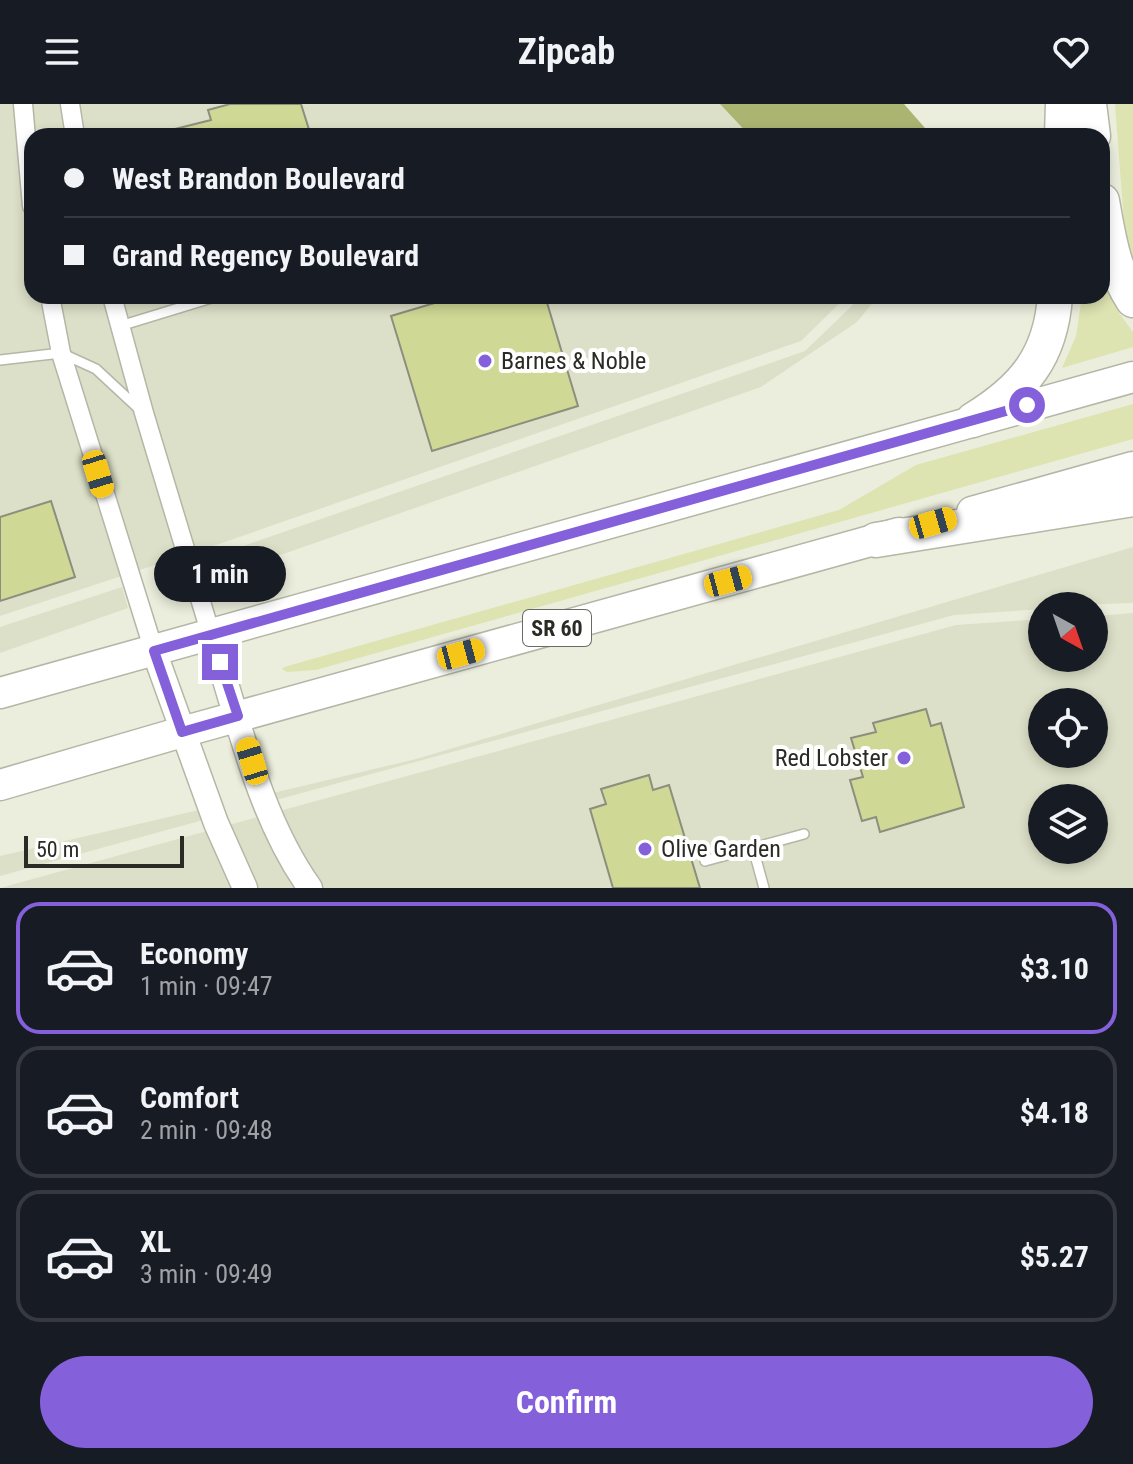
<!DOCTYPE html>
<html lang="en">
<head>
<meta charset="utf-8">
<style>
  body { margin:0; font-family:"Roboto Condensed",sans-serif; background:#20242c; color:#f1f3f6; height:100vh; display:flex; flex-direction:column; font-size:30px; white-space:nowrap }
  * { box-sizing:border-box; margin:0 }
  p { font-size:26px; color:#9ea1a6 }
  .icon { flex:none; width:44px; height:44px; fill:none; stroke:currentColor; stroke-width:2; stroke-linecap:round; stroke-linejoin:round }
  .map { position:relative; height:784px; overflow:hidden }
  .panel { display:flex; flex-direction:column; background:#171b24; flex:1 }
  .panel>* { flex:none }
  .guide { position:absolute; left:24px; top:24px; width:1086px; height:176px; border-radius:24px; box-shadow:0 4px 12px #0003; display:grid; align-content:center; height:176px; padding:0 40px; background:#171b24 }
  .needle { width:52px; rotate:140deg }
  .tools { position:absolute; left:1028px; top:488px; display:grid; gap:16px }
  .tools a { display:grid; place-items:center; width:80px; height:80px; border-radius:50%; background:#171b24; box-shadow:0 4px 12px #0003; font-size:40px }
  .scale { position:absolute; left:24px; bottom:20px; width:160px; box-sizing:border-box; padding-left:8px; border:4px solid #2a2b24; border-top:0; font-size:22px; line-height:28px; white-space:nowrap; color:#2a2b24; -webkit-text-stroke:6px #fff; paint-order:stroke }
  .end { position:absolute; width:36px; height:36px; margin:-18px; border:10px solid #8560db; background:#fff; box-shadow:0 0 0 4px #fff }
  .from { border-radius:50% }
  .bubble { position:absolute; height:56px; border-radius:28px; background:#171b24; box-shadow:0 4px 12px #0003; font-size:26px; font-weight:700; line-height:56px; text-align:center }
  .car { position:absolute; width:24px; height:48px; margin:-24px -12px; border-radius:10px; box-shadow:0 0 6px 2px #0007; background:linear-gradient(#f5c518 24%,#345 0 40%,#f5c518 0 76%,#345 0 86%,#f5c518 0) }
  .guide b { display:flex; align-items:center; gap:28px; height:76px; font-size:30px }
  .guide b+b { border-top:2px solid #363941 }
  .guide i { width:20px; height:20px; background:#f1f3f6 }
  ul { padding:14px 0 0; list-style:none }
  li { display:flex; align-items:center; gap:24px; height:132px; margin:0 16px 12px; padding:0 24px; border:4px solid #363941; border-radius:24px }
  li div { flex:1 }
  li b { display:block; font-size:30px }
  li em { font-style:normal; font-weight:700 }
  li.on { border-color:#8560db }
  li>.icon { width:72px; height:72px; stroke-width:1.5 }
  .action { display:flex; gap:16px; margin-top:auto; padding:16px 40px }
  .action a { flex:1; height:92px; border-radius:48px; background:#8560db; color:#fff; font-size:32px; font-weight:700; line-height:92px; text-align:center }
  header { display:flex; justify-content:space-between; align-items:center; height:104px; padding:0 40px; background:#171b24; font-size:36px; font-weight:700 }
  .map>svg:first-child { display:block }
</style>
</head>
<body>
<header><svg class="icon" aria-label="menu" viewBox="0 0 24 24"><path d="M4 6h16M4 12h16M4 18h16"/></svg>Zipcab<svg class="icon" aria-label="heart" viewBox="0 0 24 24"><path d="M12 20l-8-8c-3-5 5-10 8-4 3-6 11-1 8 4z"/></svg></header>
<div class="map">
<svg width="1133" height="784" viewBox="0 0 1133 784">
  <rect width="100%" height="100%" fill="#ebeedc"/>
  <!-- built -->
  <path fill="#dde0c8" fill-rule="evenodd" d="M 0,0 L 720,0 L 750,32 L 32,32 L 32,192 L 847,192 L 801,237 L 222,439 L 0,512 Z
    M 862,192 L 878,192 L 857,218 L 761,283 L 206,477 L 200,457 L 805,247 Z
    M 1133,443 L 1133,499 L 1042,502 L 1042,505 L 954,511 L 276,696 L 273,689 L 416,655 Z
    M 122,483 L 128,504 L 0,549 L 0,523 Z
    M 1133,509 L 1133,784 L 0,784 L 956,521 L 1042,515 L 1042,554 L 1094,554 L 1094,512 ZM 1042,598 L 1094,598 L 1094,650 L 1042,650 ZM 1042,694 L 1094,694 L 1094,746 L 1042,746 Z
    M 199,706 L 203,716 L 0,772 L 0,752 Z"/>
  <!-- green -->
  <path fill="#dde4b1" d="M 1115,0 L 1133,0 L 1133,155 L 1125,132 Z
    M 1102,175 L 1119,209 L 1133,228 L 1133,243 L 1062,264 L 1076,232 L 1082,192 L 1102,192 Z
    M 1133,300 L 1133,335 L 316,566 L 287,568 L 282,565 L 284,563 L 839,406 L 916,361 Z"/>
  <!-- forest -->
  <path fill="#acb472" d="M 720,0 L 904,0 L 932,32 L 750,32 Z"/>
  <!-- building -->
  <path fill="#d0d895" stroke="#8c8e7e" stroke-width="2" d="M 230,0 L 301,0 L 311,32 L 172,32 L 171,26 L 211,16 L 208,6 Z
    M 458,192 L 545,192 L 578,302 L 432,347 L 391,212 Z
    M 51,397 L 75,473 L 0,497 L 0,413 Z
    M 926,605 L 931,622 L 941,619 L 964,703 L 880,728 L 876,713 L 862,717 L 850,676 L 863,673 L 851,634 L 876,628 L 873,619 Z
    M 649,671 L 653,686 L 669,681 L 700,784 L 613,784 L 590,705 L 606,700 L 601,685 Z"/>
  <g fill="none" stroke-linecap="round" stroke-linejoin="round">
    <defs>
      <path id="service" d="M 120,222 L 218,192
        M 0,256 L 61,249 L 96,265 L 138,304
        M 753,744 L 764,784
        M 705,757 L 804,730"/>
      <path id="minor" d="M 23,0 L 32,102
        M 70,0 L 75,32
        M 50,192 L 61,249 L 154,547
        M 112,192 L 144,309 L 211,531"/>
      <path id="tertiary" d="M 211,531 C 239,616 258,711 310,784
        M 154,547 L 216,719 L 245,784"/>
      <path id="trunk" d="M 972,408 L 1133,363
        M 0,589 L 1133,273
        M 0,681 L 182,628 L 899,429"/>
      <path id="motorway" d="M 1089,0 L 1093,32
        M 1062,32 L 1063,0
        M 1102,97 C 1108,131 1113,166 1133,196
        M 973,316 C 1024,285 1051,252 1055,192
        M 876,436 L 1133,395"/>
    </defs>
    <!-- service casing -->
    <use href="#service" stroke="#b4b7a6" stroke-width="12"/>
    <!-- minor casing -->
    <use href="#minor" stroke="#b4b7a6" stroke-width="21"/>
    <!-- tertiary casing -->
    <use href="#tertiary" stroke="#b4b7a6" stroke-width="27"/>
    <!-- trunk casing -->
    <use href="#trunk" stroke="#b4b7a6" stroke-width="33"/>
    <!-- motorway casing -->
    <use href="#motorway" stroke="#b4b7a6" stroke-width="37"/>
    <!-- service -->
    <use href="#service" stroke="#fff" stroke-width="9"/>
    <!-- minor -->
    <use href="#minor" stroke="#fff" stroke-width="18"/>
    <!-- tertiary -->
    <use href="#tertiary" stroke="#fff" stroke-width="24"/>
    <!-- trunk -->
    <use href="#trunk" stroke="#fff" stroke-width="30"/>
    <!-- motorway -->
    <use href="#motorway" stroke="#fff" stroke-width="34"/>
  </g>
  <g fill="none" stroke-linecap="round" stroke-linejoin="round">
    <!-- route -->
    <path stroke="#8560db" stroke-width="10" d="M 220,558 L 238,612 L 182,628 L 154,547 L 1027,301"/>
  </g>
  <!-- markers -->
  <g fill="#8560db" stroke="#fff" stroke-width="3">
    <circle cx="485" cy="257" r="8"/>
    <circle cx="904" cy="654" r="8"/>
    <circle cx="645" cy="745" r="8"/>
  </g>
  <g text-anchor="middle" stroke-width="8" stroke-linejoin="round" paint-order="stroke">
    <!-- shield labels -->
    <rect fill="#fff" stroke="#6a6b66" stroke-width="2" x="523" y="506" width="68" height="36" rx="6"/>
    <g font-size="22" font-weight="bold" fill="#2a2b24">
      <text x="557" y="532">SR 60</text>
    </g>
    <!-- poi labels -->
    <g font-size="24" fill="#2a2b24" stroke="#fff" text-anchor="start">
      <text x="501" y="265">Barnes &amp; Noble</text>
      <text x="888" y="662" text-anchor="end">Red Lobster</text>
      <text x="661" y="753">Olive Garden</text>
    </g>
  </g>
</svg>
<div class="tools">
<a><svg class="needle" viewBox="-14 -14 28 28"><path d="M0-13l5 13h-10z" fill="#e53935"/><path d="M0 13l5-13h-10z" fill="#9ea1a6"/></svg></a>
<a><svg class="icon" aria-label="locate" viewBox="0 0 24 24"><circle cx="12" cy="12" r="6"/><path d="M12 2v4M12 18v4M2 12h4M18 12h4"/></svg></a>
<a><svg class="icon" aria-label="layers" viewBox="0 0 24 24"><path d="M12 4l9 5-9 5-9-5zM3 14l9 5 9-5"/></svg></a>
</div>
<div class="scale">50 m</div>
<i class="end from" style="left:1027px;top:301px"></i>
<i class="end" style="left:220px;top:558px"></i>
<div class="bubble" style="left:154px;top:442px;width:132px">1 min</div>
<i class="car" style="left:98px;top:370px;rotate:163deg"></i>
<i class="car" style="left:933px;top:419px;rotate:74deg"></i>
<i class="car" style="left:728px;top:477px;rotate:75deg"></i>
<i class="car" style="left:461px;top:550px;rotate:75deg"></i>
<i class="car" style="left:252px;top:657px;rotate:343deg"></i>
<div class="guide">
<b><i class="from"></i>West Brandon Boulevard</b>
<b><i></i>Grand Regency Boulevard</b>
</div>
</div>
<section class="panel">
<ul>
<li class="on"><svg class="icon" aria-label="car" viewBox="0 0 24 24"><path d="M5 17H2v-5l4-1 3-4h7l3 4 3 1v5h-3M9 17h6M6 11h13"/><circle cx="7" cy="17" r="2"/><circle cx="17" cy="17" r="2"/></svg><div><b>Economy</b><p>1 min · 09:47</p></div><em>$3.10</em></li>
<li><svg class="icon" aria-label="car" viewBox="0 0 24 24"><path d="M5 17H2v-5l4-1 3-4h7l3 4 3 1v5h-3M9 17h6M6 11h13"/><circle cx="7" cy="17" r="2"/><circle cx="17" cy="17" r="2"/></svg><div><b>Comfort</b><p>2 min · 09:48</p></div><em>$4.18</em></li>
<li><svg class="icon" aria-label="car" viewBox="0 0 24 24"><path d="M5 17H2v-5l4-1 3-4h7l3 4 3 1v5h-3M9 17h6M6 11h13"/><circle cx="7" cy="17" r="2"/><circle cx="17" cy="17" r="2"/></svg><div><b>XL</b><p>3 min · 09:49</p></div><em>$5.27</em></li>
</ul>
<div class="action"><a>Confirm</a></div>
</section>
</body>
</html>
